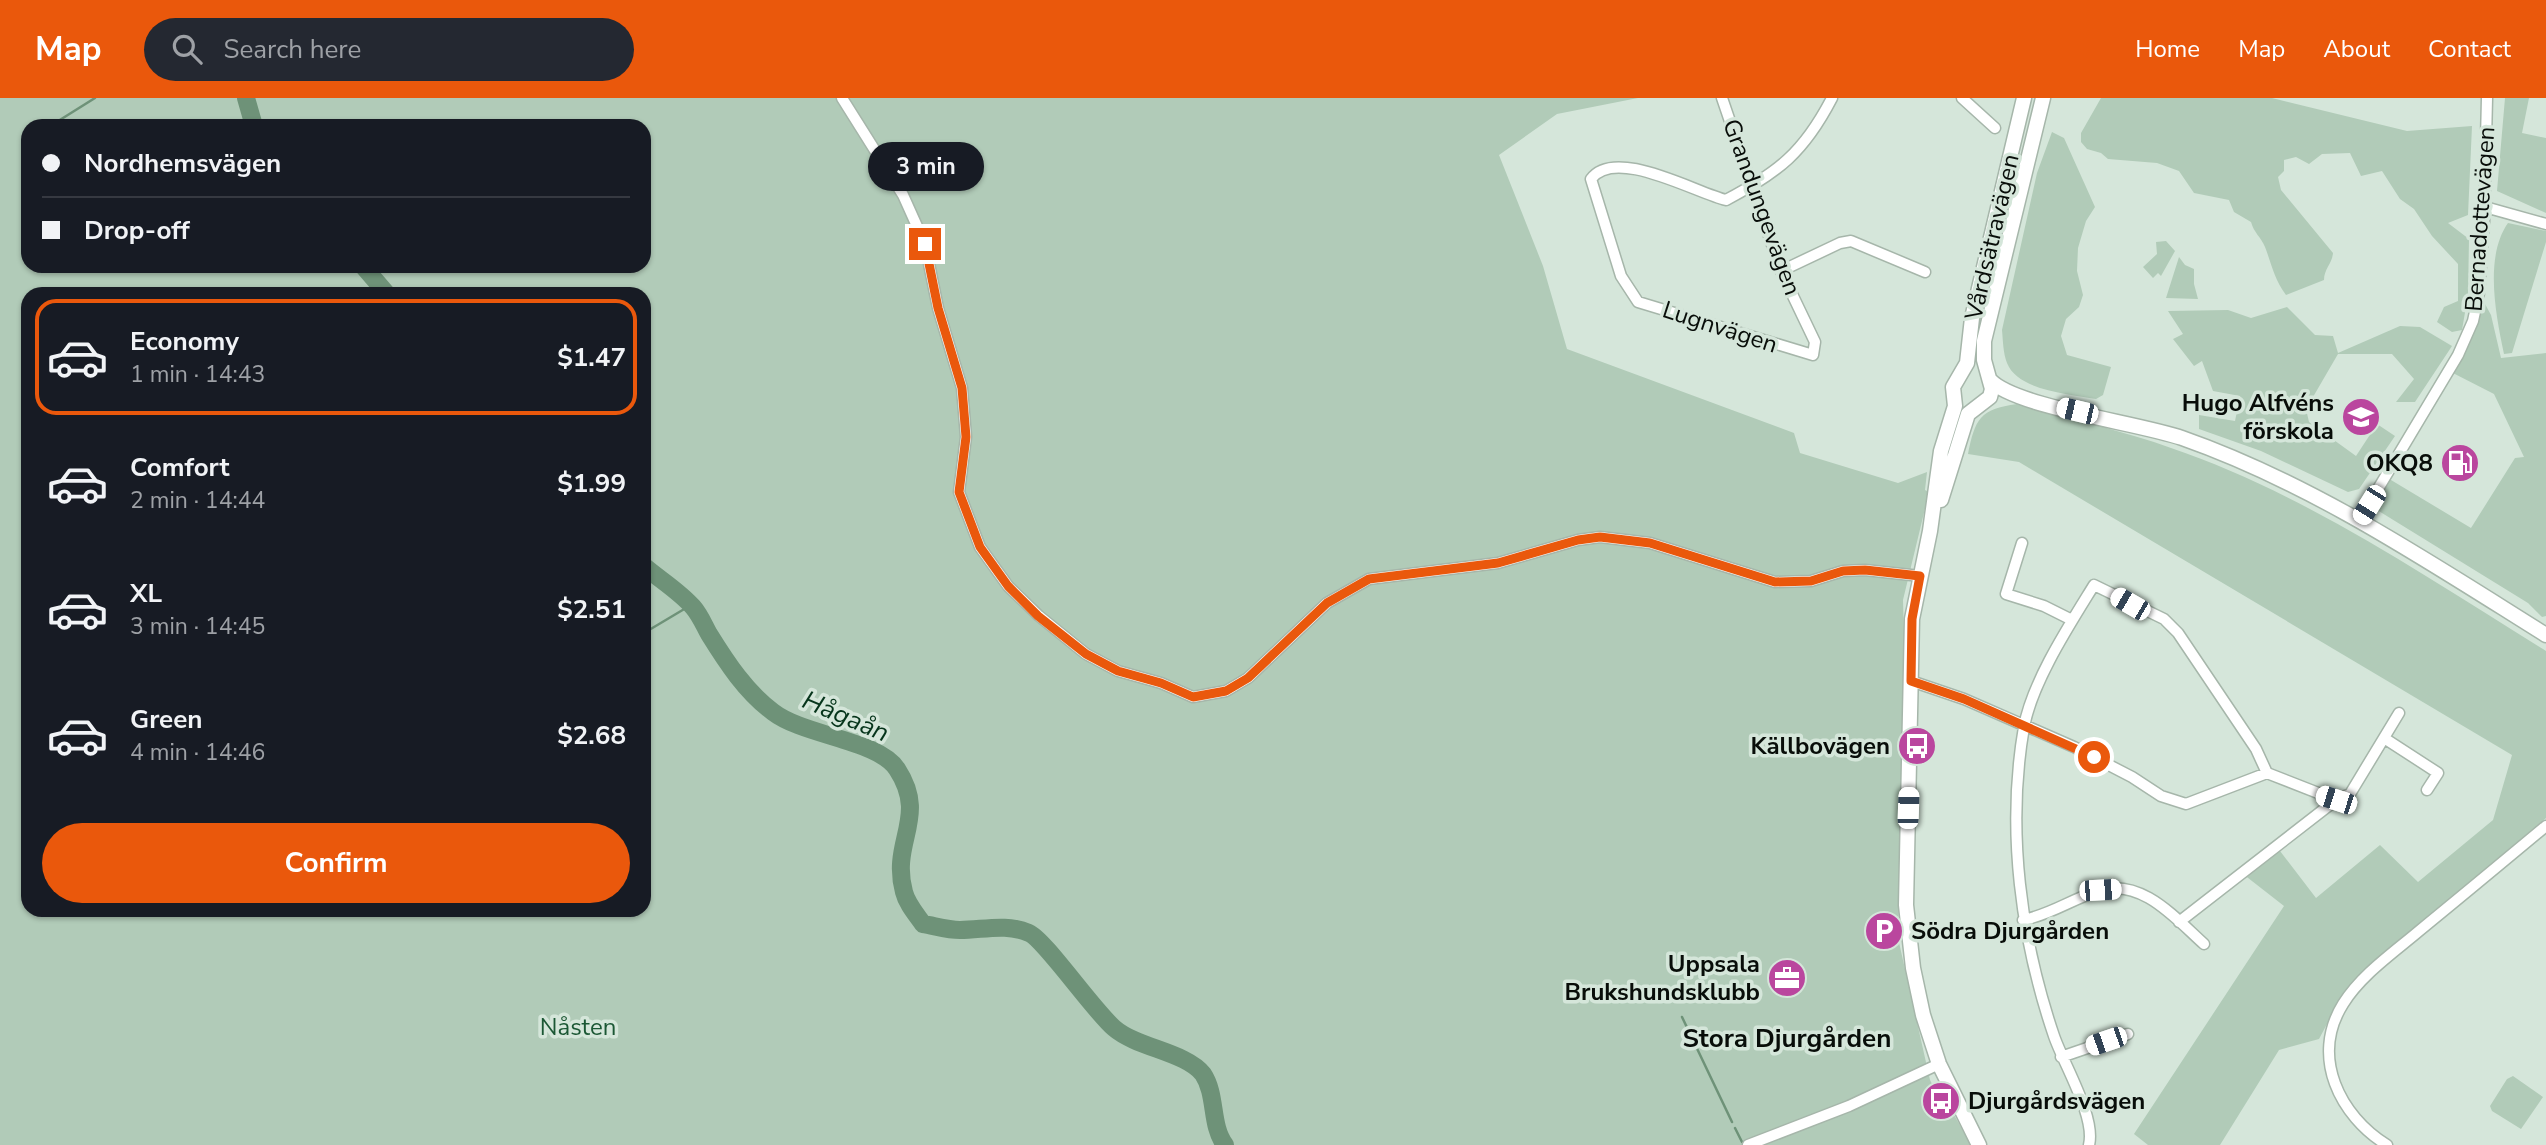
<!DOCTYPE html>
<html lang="en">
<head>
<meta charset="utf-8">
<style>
  body { margin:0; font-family:"Nunito Sans",sans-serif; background:#242831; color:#f1f3f6; height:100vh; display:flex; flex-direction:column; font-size:26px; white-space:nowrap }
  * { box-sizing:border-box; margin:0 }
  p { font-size:23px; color:#9ea1a6 }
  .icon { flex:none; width:38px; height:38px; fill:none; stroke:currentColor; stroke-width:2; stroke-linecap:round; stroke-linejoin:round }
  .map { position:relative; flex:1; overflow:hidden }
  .drawer { position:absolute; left:21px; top:189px; width:630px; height:630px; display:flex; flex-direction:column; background:#171b24; border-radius:21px; box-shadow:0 2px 5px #0004 }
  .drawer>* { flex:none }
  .hud { position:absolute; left:21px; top:21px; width:630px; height:154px; border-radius:21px; box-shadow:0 2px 5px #0004; display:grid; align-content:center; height:154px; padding:0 21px; background:#171b24 }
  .end { position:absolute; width:32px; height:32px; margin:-16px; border:9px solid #ea580c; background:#fff; box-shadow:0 0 0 4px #fff }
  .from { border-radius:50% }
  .bubble { position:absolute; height:49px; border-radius:24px; background:#171b24; box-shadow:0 2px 5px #0004; font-size:23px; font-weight:700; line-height:49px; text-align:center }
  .car { position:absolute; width:21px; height:42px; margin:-21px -10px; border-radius:9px; box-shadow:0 0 5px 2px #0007; background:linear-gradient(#fff 24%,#345 0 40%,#fff 0 76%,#345 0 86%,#fff 0) }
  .hud b { display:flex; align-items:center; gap:24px; height:66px; font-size:26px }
  .hud b+b { border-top:2px solid #363941 }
  .hud i { width:18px; height:18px; background:#f1f3f6 }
  ul { padding:12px 0 0; list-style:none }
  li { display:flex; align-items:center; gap:21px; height:116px; margin:0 14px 10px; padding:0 7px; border:4px solid transparent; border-radius:21px }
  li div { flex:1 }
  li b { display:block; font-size:26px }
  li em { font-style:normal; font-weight:700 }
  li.current { border-color:#ea580c }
  li>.icon { width:63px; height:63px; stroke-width:1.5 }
  .action { display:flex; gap:14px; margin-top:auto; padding:14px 21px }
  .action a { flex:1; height:80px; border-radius:42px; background:#ea580c; color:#fff; font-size:28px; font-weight:700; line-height:80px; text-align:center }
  header { display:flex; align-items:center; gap:42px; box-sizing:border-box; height:98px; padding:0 35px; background:#ea580c; color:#fff }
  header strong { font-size:33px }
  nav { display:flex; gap:38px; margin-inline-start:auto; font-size:24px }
  .search { width:490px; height:63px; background:#242831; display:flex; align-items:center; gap:18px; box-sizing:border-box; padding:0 24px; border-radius:38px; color:#9ea1a6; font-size:26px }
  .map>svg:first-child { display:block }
</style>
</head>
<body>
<header>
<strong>Map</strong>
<div class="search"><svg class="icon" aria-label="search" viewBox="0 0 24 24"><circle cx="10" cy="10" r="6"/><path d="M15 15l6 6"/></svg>Search here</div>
<nav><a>Home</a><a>Map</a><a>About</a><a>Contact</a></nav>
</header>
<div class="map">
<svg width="2546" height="1047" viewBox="0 0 2546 1047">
  <rect width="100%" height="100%" fill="#d5e6da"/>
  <!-- green -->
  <path fill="#b1cbb8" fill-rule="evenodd" d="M 0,0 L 1638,0 L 1557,16 L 1499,57 L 1543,168 L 1567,251 L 1794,335 L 1800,355 L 1898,385 L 1927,374 L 1925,392 L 1929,394 L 1903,502 L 1905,570 L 1898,840 L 1930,982 L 1943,1008 L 1953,1015 L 1971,1047 L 0,1047 ZM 28,28 L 644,28 L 644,168 L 28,168 ZM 28,196 L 644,196 L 644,812 L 28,812 Z
    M 2101,0 L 2272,0 L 2407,33 L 2472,28 L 2468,117 L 2448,125 L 2469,141 L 2468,197 L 2462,232 L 2452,234 L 2437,224 L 2444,209 L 2458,203 L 2458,166 L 2432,138 L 2414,111 L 2400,101 L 2382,73 L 2361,78 L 2350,55 L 2322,56 L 2309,66 L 2296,59 L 2284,62 L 2284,73 L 2278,79 L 2281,92 L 2333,155 C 2332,166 2324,171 2324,182 L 2286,197 C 2274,181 2272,167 2265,149 C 2261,139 2254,135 2251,124 L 2234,114 L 2229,102 L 2194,95 L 2179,73 L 2157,65 L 2108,61 L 2101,55 L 2087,51 L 2081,44 L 2081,35 Z
    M 2505,0 L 2529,0 L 2522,35 L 2546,40 L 2546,115 L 2497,93 Z
    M 2052,34 L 2064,40 L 2095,109 L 2086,123 L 2078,150 L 2077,173 L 2083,197 L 2079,209 L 2066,221 L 2061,238 L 2067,257 L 2111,269 L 2103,297 L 2096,301 C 2070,296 2018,293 2007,265 C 2003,255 2003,242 2002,232 L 2037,75 Z
    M 2508,125 L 2546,133 L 2546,144 L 2512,255 L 2504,256 C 2496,218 2484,159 2508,125 Z
    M 2166,143 L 2175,153 L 2161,178 L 2158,175 L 2153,180 L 2143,169 L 2157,156 L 2156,144 Z
    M 2179,159 L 2185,167 L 2194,171 L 2194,186 L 2198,201 L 2166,200 Z
    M 2479,195 L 2491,217 L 2501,260 L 2546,255 L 2546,518 L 2542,519 L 2528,505 L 2369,407 L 2386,379 L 2471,430 L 2515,360 L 2524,359 L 2494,296 L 2449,273 Z
    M 2287,209 L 2315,237 L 2333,238 L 2338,255 L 2400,228 L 2420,229 L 2452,248 L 2415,304 L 2396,304 L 2414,281 L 2392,256 L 2338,256 L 2306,311 L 2309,324 L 2356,358 L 2377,326 L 2395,338 L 2359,391 L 2348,394 L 2261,353 L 2199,331 L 2199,317 L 2235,323 L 2240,298 L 2213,293 L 2202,263 L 2194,268 L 2173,241 L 2183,236 L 2168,213 L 2228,212 L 2251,220 Z
    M 2017,306 C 2068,321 2121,332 2171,350 C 2304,395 2428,480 2546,553 L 2546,720 L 2341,900 L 2319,941 L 2279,952 L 2220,1047 L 2148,1047 L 2134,1036 L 2284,808 L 2243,776 L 2277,749 L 2316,800 L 2380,747 L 2418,784 L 2493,722 L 2512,657 L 2019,364 L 1968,356 C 1975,321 1980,311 2017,306 Z
    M 2513,978 L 2543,999 L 2521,1031 L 2492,1013 L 2490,1008 L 2507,981 Z"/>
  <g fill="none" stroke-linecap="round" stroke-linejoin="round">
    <!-- stream -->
    <path stroke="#6e9278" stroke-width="2.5" d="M 55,25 L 95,0
      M 644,535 L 691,507
      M 1682,919 L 1732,1024
      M 1735,1030 L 1742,1044"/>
    <!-- river -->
    <path stroke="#6e9278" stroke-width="18" d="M 246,0 L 254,28
      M 363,168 L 387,196
      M 644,468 C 659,481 679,493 693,509 C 700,517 704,527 709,536 C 727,565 746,594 773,614 C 804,638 878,642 897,671 C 929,720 890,743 904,794 C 907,806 916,816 923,826 C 935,828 948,832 960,832 C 983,832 1006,825 1029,835 C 1044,841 1093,912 1114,930 C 1137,950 1186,954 1203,976 C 1217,997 1210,1027 1225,1047"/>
    <defs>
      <path id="street" d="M 842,0 L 903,97 L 925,146 L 938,210 L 962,290 L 966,339 L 959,394 L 980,449 L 1008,488 L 1039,518 L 1086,556 L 1118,573 L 1161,585 L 1193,599 L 1226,593 L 1248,580 L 1327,505 L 1369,481 L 1498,465 L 1578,442 L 1600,439 L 1650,445 L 1775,484 L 1811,483 L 1843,473 L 1865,472 L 1920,478
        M 1722,0 L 1781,173 L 1815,244 L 1813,257 L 1638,204 L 1621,178 L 1591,81 C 1615,48 1696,95 1726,102 C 1779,74 1804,54 1832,0
        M 1962,0 L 1995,30
        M 2485,109 L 2546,126
        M 1781,173 L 1840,145 L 1851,143 L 1925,174
        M 2360,421 L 2458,257 L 2473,223 L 2479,195 L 2484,126 L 2487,0
        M 2022,445 L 2006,496 L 2044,508 L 2072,522
        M 1911,583 L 1964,601 L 2074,649 L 2132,679 L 2161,698 L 2186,706 L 2267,675
        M 2384,640 L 2438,675 L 2427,692
        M 2336,702 L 2350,696 L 2399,615
        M 2023,822 C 2050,817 2072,801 2098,793 C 2141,779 2175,820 2204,846
        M 2061,959 L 2128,936
        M 1748,1047 L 1849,1008 L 1939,966
        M 2089,1047 C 2096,1019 2064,967 2054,938 C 2021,841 2006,732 2024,629 C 2032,584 2070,526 2094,487 L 2164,521 L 2178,535 L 2256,651 L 2267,675 L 2336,702 L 2179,824
        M 2387,1047 C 2340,1018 2310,959 2343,906 C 2361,877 2393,855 2419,833 C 2462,798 2504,763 2546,728"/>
      <path id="secondary" d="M 1990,282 C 2015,309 2139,325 2182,340 C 2313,386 2429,464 2546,537
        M 1941,402 L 1968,316 L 1990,299 L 1992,291 L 1984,262 L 1984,243 L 2043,0
        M 1979,1047 L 1939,966 L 1923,917 L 1913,870 L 1906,807 L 1912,521 L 1930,433 L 1941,353 L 1955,308 L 1953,289 L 1967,265 L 1972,220 L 2024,0"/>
    </defs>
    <!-- street casing -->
    <use href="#street" stroke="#a6b6aa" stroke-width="13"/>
    <!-- secondary casing -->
    <use href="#secondary" stroke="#a6b6aa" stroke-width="17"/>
    <!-- street -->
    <use href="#street" stroke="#fff" stroke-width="10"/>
    <!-- secondary -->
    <use href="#secondary" stroke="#fff" stroke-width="14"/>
  </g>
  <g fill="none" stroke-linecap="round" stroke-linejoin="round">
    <!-- route -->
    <path stroke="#ea580c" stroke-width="9" d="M 925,146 L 938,210 L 962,290 L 966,339 L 959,394 L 980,449 L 1008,488 L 1038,518 L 1086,556 L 1118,573 L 1161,585 L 1193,599 L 1226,593 L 1248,580 L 1327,505 L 1369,481 L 1498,465 L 1578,442 L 1600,439 L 1650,445 L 1775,484 L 1811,483 L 1843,473 L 1865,472 L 1920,478 L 1912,521 L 1911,583 L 1964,601 L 2094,659"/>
  </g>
  <!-- icons -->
  <defs>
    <symbol id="school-disc" viewBox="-11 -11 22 22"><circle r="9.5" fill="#ba469e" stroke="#d5e6da"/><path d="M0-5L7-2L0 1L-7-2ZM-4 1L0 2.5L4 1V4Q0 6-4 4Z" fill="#fff"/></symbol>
    <symbol id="fuel-disc" viewBox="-11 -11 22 22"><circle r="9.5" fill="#ba469e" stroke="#d5e6da"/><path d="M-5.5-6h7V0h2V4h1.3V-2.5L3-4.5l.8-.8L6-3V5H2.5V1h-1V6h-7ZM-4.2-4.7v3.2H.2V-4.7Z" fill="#fff"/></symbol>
    <symbol id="bus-disc" viewBox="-11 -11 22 22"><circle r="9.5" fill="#ba469e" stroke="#d5e6da"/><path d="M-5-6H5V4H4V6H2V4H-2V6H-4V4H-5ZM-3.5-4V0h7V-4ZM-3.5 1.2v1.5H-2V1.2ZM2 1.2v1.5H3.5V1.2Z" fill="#fff"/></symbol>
    <symbol id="parking-disc" viewBox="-11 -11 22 22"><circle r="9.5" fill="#ba469e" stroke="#d5e6da"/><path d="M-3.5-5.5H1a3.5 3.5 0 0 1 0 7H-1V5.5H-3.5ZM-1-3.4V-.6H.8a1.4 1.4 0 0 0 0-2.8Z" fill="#fff"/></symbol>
    <symbol id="office-disc" viewBox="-11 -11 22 22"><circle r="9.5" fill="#ba469e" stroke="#d5e6da"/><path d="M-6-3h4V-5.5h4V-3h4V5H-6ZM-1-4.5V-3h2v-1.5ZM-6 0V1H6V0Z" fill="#fff"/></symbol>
  </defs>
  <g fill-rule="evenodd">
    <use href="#school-disc" x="2339" y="297" width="44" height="44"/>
    <use href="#fuel-disc" x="2438" y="343" width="44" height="44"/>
    <use href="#bus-disc" x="1895" y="626" width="44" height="44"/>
    <use href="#parking-disc" x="1862" y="811" width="44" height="44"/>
    <use href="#office-disc" x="1765" y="858" width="44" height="44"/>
    <use href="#bus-disc" x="1919" y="981" width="44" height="44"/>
  </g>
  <g text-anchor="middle" stroke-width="7" stroke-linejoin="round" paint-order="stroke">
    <!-- street labels -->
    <g font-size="24" fill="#080d09" stroke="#d5e6da">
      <text transform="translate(1762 109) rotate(70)" y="8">Grandungevägen</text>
      <text transform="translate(2480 121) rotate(-86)" y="8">Bernadottevägen</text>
      <text transform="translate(1992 139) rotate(-77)" y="8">Vårdsätravägen</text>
      <text transform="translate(1720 229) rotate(18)" y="8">Lugnvägen</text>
    </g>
    <!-- poi labels -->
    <g font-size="24" font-weight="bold" fill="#080d09" stroke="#d5e6da" text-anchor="end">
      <text x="2334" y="313">Hugo Alfvéns<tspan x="2334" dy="28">förskola</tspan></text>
      <text x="2433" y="373">OKQ8</text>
      <text x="1890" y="656">Källbovägen</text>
      <text x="1911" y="841" text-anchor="start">Södra Djurgården</text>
      <text x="1760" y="874">Uppsala<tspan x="1760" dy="28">Brukshundsklubb</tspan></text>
      <text x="1968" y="1011" text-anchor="start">Djurgårdsvägen</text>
    </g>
    <!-- park labels -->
    <g font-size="24" fill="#1b5734" stroke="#d5e6da">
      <text x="578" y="937">Nåsten</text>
    </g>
    <!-- water labels -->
    <g font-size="26" font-style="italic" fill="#06351b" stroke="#d5e6da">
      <text transform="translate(846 618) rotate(23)" y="9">Hågaån</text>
    </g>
    <!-- neighbourhood labels -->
    <g font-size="26" font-weight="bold" fill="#080d09" stroke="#d5e6da">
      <text x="1787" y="949">Stora Djurgården</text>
    </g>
  </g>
</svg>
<i class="end from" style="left:2094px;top:659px"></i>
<i class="end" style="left:925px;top:146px"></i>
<div class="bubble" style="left:868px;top:44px;width:116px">3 min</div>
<i class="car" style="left:2077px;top:313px;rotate:283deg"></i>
<i class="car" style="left:2369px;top:407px;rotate:212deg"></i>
<i class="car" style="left:2130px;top:506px;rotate:300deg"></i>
<i class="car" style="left:2336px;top:702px;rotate:288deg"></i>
<i class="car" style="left:1908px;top:710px;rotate:2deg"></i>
<i class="car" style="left:2100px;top:792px;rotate:87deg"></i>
<i class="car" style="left:2106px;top:943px;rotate:251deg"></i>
<div class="hud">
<b><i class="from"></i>Nordhemsvägen</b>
<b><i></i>Drop-off</b>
</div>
<section class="drawer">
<ul>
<li class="current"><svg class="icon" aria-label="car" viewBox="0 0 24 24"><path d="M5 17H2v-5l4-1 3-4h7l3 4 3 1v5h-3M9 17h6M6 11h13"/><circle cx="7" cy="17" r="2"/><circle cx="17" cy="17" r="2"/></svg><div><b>Economy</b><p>1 min · 14:43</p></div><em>$1.47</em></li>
<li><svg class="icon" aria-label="car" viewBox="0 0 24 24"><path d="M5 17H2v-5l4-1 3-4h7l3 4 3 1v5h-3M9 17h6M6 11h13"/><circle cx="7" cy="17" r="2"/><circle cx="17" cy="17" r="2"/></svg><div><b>Comfort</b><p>2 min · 14:44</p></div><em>$1.99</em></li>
<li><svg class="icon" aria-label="car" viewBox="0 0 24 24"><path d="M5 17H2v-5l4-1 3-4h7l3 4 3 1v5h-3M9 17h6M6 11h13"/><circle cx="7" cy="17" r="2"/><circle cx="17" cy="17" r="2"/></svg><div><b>XL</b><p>3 min · 14:45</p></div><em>$2.51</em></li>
<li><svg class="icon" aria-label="car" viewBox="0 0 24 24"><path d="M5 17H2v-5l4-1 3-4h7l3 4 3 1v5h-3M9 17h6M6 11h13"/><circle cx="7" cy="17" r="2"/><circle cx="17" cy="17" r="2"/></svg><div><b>Green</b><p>4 min · 14:46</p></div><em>$2.68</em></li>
</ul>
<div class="action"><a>Confirm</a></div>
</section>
</div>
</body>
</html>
